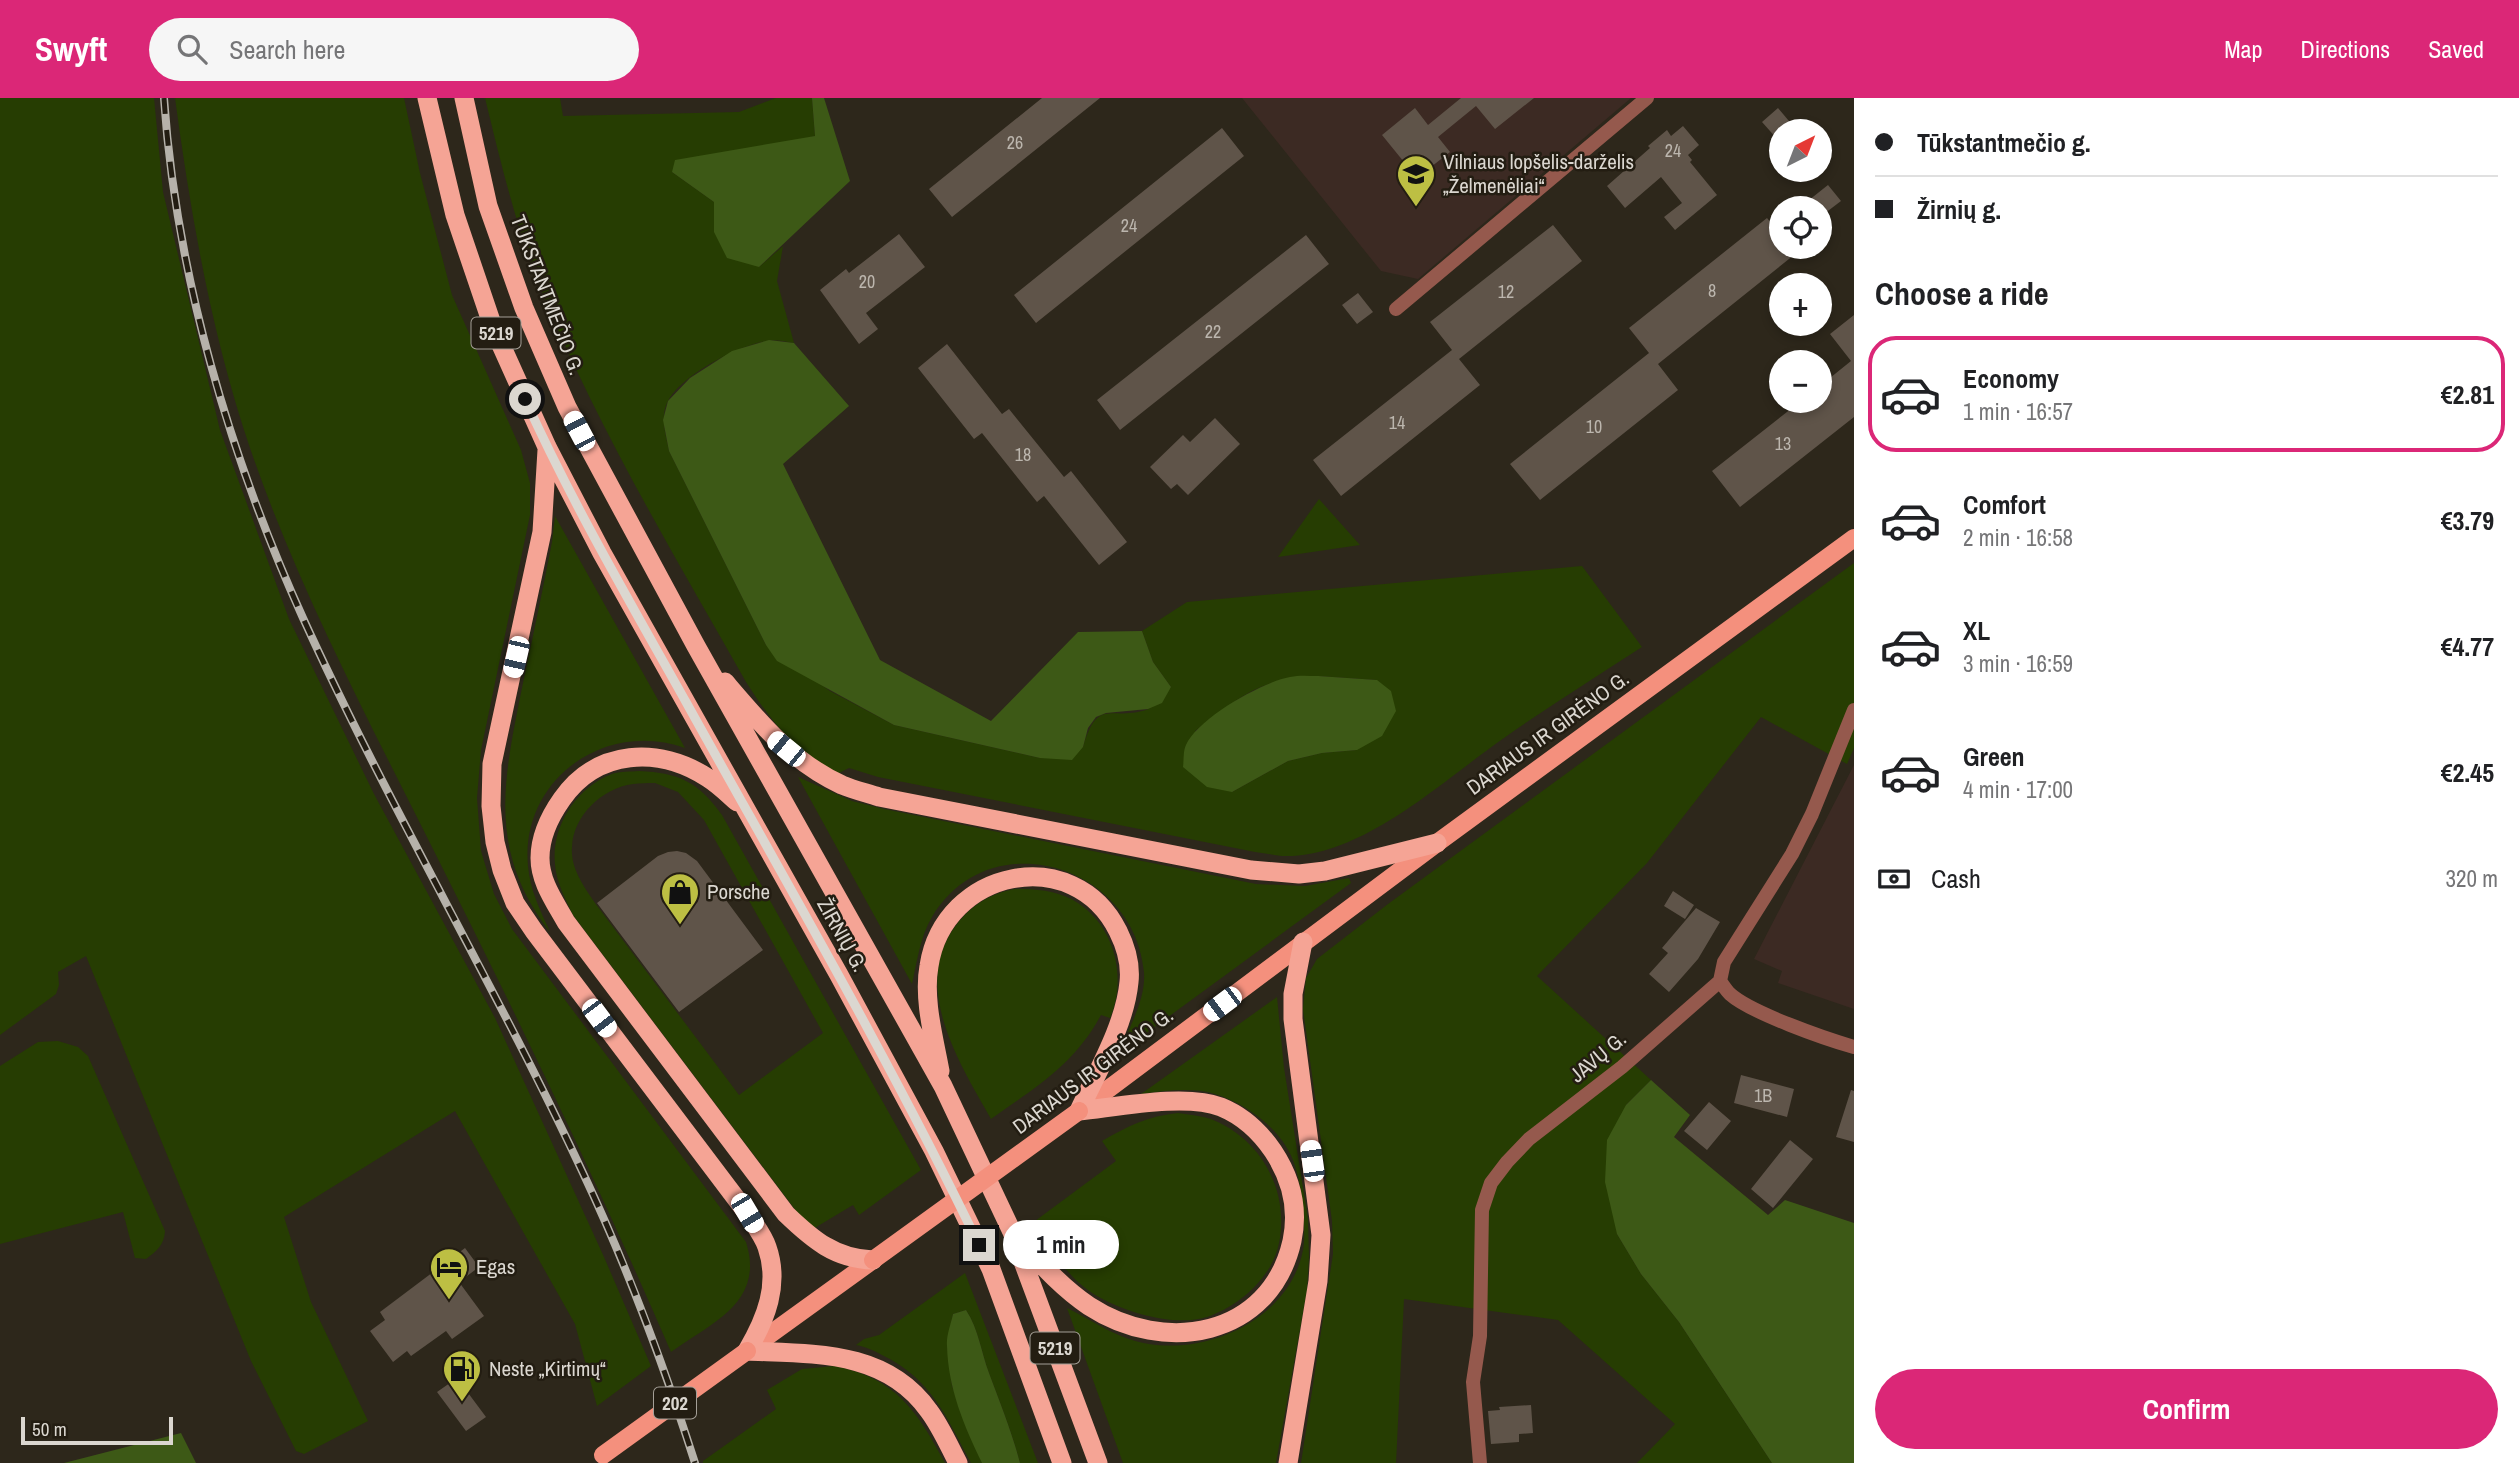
<!DOCTYPE html>
<html lang="en">
<head>
<meta charset="utf-8">
<style>
  body { margin:0; font-family:"Archivo Narrow",sans-serif; background:#f6f6f6; color:#202124; height:100vh; display:flex; flex-direction:column; font-size:26px; white-space:nowrap }
  * { box-sizing:border-box; margin:0 }
  p { font-size:23px; color:#757577 }
  .icon { flex:none; width:38px; height:38px; fill:none; stroke:currentColor; stroke-width:2; stroke-linecap:round; stroke-linejoin:round }
  .map { position:relative; flex:1; overflow:hidden }
  .sheet { display:flex; flex-direction:column; background:#fff; width:665px }
  .sheet>* { flex:none }
  .banner { display:grid; align-content:center; height:154px; padding:0 21px; background:#fff }
  .needle { width:46px; rotate:42deg }
  .tools { position:absolute; left:1769px; top:21px; display:grid; gap:14px }
  .tools a { display:grid; place-items:center; width:63px; height:63px; border-radius:50%; background:#fff; box-shadow:0 4px 10px #0003; font-size:35px }
  .scale { position:absolute; left:21px; bottom:18px; width:152px; box-sizing:border-box; padding-left:7px; border:4px solid #dbd7d0; border-top:0; font-size:19px; line-height:24px; white-space:nowrap; color:#dbd7d0; -webkit-text-stroke:5px #231d12; paint-order:stroke }
  .end { position:absolute; width:32px; height:32px; margin:-16px; border:9px solid #dbd7d0; background:#111; box-shadow:0 0 0 4px #111 }
  .from { border-radius:50% }
  .bubble { position:absolute; height:49px; border-radius:24px; background:#fff; box-shadow:0 4px 10px #0003; font-size:23px; font-weight:700; line-height:49px; text-align:center }
  .car { position:absolute; width:21px; height:42px; margin:-21px -10px; border-radius:9px; box-shadow:0 0 5px 2px #0007; background:linear-gradient(#fff 24%,#345 0 40%,#fff 0 76%,#345 0 86%,#fff 0) }
  .banner b { display:flex; align-items:center; gap:24px; height:66px; font-size:26px }
  .banner b+b { border-top:2px solid #e0e0e0 }
  .banner i { width:18px; height:18px; background:#202124 }
  ul { padding:0; list-style:none }
  li { display:flex; align-items:center; gap:21px; height:116px; margin:0 14px 10px; padding:0 7px; border:4px solid transparent; border-radius:28px }
  li div { flex:1 }
  li b { display:block; font-size:26px }
  li em { font-style:normal; font-weight:700 }
  li.on { border-color:#db2777 }
  li>.icon { width:63px; height:63px; stroke-width:1.5 }
  h2 { padding:0 21px; font-size:32px; line-height:84px }
  .pay { display:flex; align-items:center; gap:18px; height:77px; padding:0 21px; font-size:26px }
  .pay p { margin-inline-start:auto }
  .button { display:flex; gap:14px; margin-top:auto; padding:14px 21px }
  .button a { flex:1; height:80px; border-radius:42px; background:#db2777; color:#fff; font-size:28px; font-weight:700; line-height:80px; text-align:center }
  header { display:flex; align-items:center; gap:42px; box-sizing:border-box; height:98px; padding:0 35px; background:#db2777; color:#fff }
  header strong { font-size:33px }
  nav { display:flex; gap:38px; margin-inline-start:auto; font-size:24px }
  .search { width:490px; height:63px; background:#f6f6f6; display:flex; align-items:center; gap:18px; box-sizing:border-box; padding:0 24px; border-radius:38px; color:#757577; font-size:26px }
  main { display:flex; flex:1; min-height:0 }
  .map>svg:first-child { display:block }
</style>
</head>
<body>
<header>
<strong>Swyft</strong>
<div class="search"><svg class="icon" aria-label="search" viewBox="0 0 24 24"><circle cx="10" cy="10" r="6"/><path d="M15 15l6 6"/></svg>Search here</div>
<nav><a>Map</a><a>Directions</a><a>Saved</a></nav>
</header>
<main>
<div class="map">
<svg width="1854" height="1365" viewBox="0 0 1854 1365">
  <rect width="100%" height="100%" fill="#2d271b"/>
  <!-- education -->
  <path fill="#3c2a23" d="M 1242,0 L 1631,0 L 1418,181 L 1381,173 Z
    M 1854,667 L 1854,911 L 1778,885 L 1782,873 L 1754,861 Z"/>
  <!-- green -->
  <path fill="#263d02" fill-rule="evenodd" d="M 0,0 L 154,0 L 163,94 L 220,332 L 289,521 L 374,696 L 495,920 L 604,1159 L 651,1268 L 597,1308 L 575,1226 L 455,1013 L 284,1119 L 311,1204 L 368,1323 L 304,1356 L 296,1353 L 251,1263 L 86,858 L 58,874 L 59,887 L 56,896 L 0,937 Z
    M 175,0 L 404,0 L 420,75 L 452,197 L 521,352 L 530,385 L 530,417 L 481,652 L 477,700 L 481,753 L 494,796 L 512,831 L 746,1144 C 765,1204 713,1224 671,1254 C 598,1085 518,920 435,755 C 369,623 299,492 251,353 C 212,239 191,119 175,0 Z
    M 485,0 L 560,0 L 563,18 L 739,14 L 776,0 L 812,0 L 815,38 L 672,74 L 714,104 L 714,134 L 759,169 L 783,148 L 777,183 L 794,245 C 786,244 776,241 767,243 C 739,247 679,278 667,305 C 660,321 666,337 669,353 L 766,547 L 830,593 L 894,627 L 1040,660 L 1083,649 C 1098,599 1109,623 1146,612 C 1155,609 1164,596 1171,589 L 1153,564 L 1142,533 L 1187,504 L 1582,468 L 1642,549 C 1596,579 1549,608 1504,640 C 1442,683 1361,761 1282,758 C 1273,757 1264,755 1255,754 L 878,679 L 849,670 L 837,676 C 793,651 773,626 746,584 C 672,453 594,324 538,184 C 515,124 500,62 485,0 ZM 1318,578 L 1377,582 L 1357,652 L 1322,655 L 1288,663 L 1232,694 L 1195,633 C 1238,600 1261,579 1318,578 Z
    M 1319,401 L 1360,447 L 1278,459 Z
    M 555,418 L 685,650 C 605,621 520,682 528,768 C 530,792 540,812 550,834 C 486,751 504,680 523,585 C 533,538 543,491 552,444 Z
    M 1854,465 L 1854,650 L 1847,666 L 1761,619 L 1647,765 L 1537,878 L 1651,982 L 1626,1007 L 1617,1136 L 1641,1176 L 1679,1224 L 1772,1365 L 1637,1365 L 1675,1326 L 1558,1222 L 1404,1201 L 1396,1365 L 1301,1365 L 1333,1156 L 1332,1123 L 1303,911 L 1306,880 L 1317,861 L 1388,806 Z
    M 639,673 C 680,675 698,684 722,717 L 921,1072 L 859,1117 L 853,1107 L 813,1131 L 800,1118 L 573,817 C 566,802 556,784 555,766 C 551,728 577,689 612,676 C 620,673 631,674 639,673 ZM 655,685 L 678,694 L 704,722 L 823,935 L 739,997 L 598,809 C 586,792 570,771 572,749 C 573,718 602,690 633,686 C 640,685 648,685 655,685 Z
    M 798,679 L 852,703 L 884,711 L 1256,786 L 1305,788 L 1349,780 L 1351,785 L 1119,955 C 1129,929 1146,902 1144,874 C 1134,766 989,723 932,819 C 920,839 917,864 912,886 Z
    M 1015,791 C 1035,791 1055,792 1073,802 C 1114,825 1128,878 1110,920 L 1101,917 C 1074,967 1036,989 991,1021 C 960,966 909,887 957,826 C 973,806 990,796 1015,791 Z
    M 1277,899 L 1284,970 L 1308,1121 L 1309,1159 L 1307,1192 L 1276,1365 L 1123,1365 L 1067,1210 C 1093,1223 1120,1242 1149,1246 C 1212,1256 1290,1219 1303,1152 C 1305,1141 1304,1127 1303,1115 C 1302,1100 1300,1083 1295,1068 C 1285,1034 1248,1006 1215,996 C 1191,989 1165,993 1141,996 Z
    M 58,943 L 78,949 L 88,958 L 165,1133 C 164,1147 157,1153 146,1161 L 135,1160 L 123,1114 L 0,1146 L 0,968 L 38,944 Z
    M 1178,1015 C 1192,1017 1207,1018 1220,1025 C 1265,1047 1289,1097 1279,1145 C 1272,1180 1239,1208 1207,1219 C 1188,1225 1163,1222 1144,1217 C 1082,1199 1065,1177 1035,1123 L 1116,1063 L 1102,1043 C 1128,1028 1148,1018 1178,1015 Z
    M 965,1175 L 1038,1365 L 1020,1365 C 1012,1334 1000,1305 989,1275 C 981,1254 979,1232 966,1212 L 953,1216 L 947,1246 L 952,1288 L 982,1365 L 971,1365 C 947,1320 931,1280 882,1257 C 873,1252 866,1249 856,1247 L 864,1241 L 879,1237 Z
    M 835,1268 C 897,1281 917,1313 945,1365 L 703,1365 L 703,1363 L 776,1311 L 767,1292 L 802,1271 Z"/>
  <!-- forest -->
  <path fill="#3d5916" d="M 812,0 L 824,0 L 850,83 L 759,169 L 727,160 L 714,134 L 714,104 L 672,74 L 675,62 L 815,38 Z
    M 769,242 L 794,245 L 849,308 L 783,366 L 880,562 L 991,623 L 1078,534 L 1142,533 L 1153,564 L 1171,589 L 1162,605 L 1148,611 L 1106,615 L 1096,619 L 1088,630 L 1083,649 L 1072,662 L 1040,660 L 894,627 L 777,563 L 766,547 L 669,353 L 663,322 L 668,303 L 690,280 L 732,253 Z
    M 1318,578 L 1377,582 L 1391,593 L 1396,613 L 1382,638 L 1357,652 L 1322,655 L 1288,663 L 1232,694 L 1207,689 L 1183,669 C 1184,662 1183,653 1186,647 C 1198,620 1262,584 1290,579 C 1299,577 1309,578 1318,578 Z
    M 1651,982 L 1690,1017 L 1674,1039 L 1768,1117 L 1785,1102 L 1854,1125 L 1854,1365 L 1772,1365 L 1679,1224 L 1641,1176 L 1617,1136 L 1605,1084 L 1607,1042 L 1626,1007 Z
    M 966,1212 C 979,1232 981,1254 989,1275 C 1000,1305 1012,1334 1020,1365 L 982,1365 C 964,1328 948,1290 947,1248 C 946,1238 951,1226 953,1216 Z
    M 181,1335 L 196,1365 L 64,1365 Z"/>
  <!-- building -->
  <path fill="#5f5449" d="M 1042,0 L 1100,0 L 952,119 L 929,91 Z
    M 1461,0 L 1534,0 L 1495,31 L 1476,8 L 1438,39 L 1450,54 L 1417,80 L 1382,37 L 1415,10 L 1428,27 Z
    M 1778,10 L 1794,29 L 1789,33 L 1782,33 L 1782,39 L 1778,42 L 1762,24 Z
    M 1683,28 L 1699,47 L 1688,57 L 1692,62 L 1690,64 L 1717,97 L 1675,132 L 1664,119 L 1682,105 L 1661,79 L 1625,110 L 1607,88 L 1650,50 L 1648,48 L 1667,32 L 1671,38 Z
    M 1222,30 L 1244,58 L 1036,225 L 1014,197 Z
    M 1828,87 L 1841,103 L 1820,119 L 1820,110 L 1799,110 Z
    M 1767,120 L 1782,138 L 1782,149 L 1804,149 L 1658,266 L 1678,292 L 1540,402 L 1510,366 L 1649,255 L 1629,230 Z
    M 1553,127 L 1582,163 L 1459,261 L 1480,287 L 1341,398 L 1313,362 L 1452,252 L 1430,224 Z
    M 899,136 L 925,169 L 866,215 L 878,231 L 859,246 L 820,192 L 846,171 L 849,175 Z
    M 1306,137 L 1329,166 L 1120,332 L 1097,302 Z
    M 1358,195 L 1373,214 L 1357,226 L 1342,207 Z
    M 1854,217 L 1854,319 L 1740,409 L 1712,373 L 1801,303 L 1820,303 L 1820,288 L 1851,263 L 1830,236 Z
    M 947,246 L 1002,316 L 1009,311 L 1064,379 L 1071,373 L 1127,444 L 1099,467 L 1044,398 L 1037,404 L 982,335 L 974,341 L 918,270 Z
    M 1215,320 L 1240,346 L 1188,397 L 1177,386 L 1171,391 L 1150,369 L 1183,337 L 1190,344 Z
    M 677,753 L 686,755 L 697,763 L 763,852 L 679,914 L 597,805 L 658,758 L 668,754 Z
    M 1673,793 L 1694,807 L 1685,821 L 1664,808 Z
    M 1696,810 L 1720,824 L 1698,861 L 1669,894 L 1649,876 L 1668,855 L 1662,850 Z
    M 1741,977 L 1794,991 L 1787,1019 L 1734,1005 Z
    M 1851,992 L 1854,993 L 1854,1044 L 1836,1039 Z
    M 1709,1004 L 1731,1023 L 1707,1052 L 1684,1033 Z
    M 1790,1042 L 1813,1061 L 1773,1110 L 1751,1091 Z
    M 465,1150 L 479,1169 L 459,1184 L 484,1218 L 452,1241 L 446,1233 L 411,1258 L 407,1253 L 393,1264 L 370,1233 L 385,1222 L 380,1214 Z
    M 457,1280 L 486,1319 L 466,1333 L 437,1294 Z
    M 1531,1307 L 1533,1335 L 1519,1336 L 1519,1344 L 1491,1346 L 1488,1313 L 1500,1312 L 1499,1309 Z"/>
  <g fill="none" stroke-linecap="round" stroke-linejoin="round">
    <!-- minor -->
    <path stroke="#95594d" stroke-width="14" d="M 1396,211 L 1647,0
      M 1720,883 C 1723,887 1726,892 1730,896 C 1751,915 1826,941 1854,949
      M 1480,1365 L 1473,1284 L 1480,1238 L 1482,1112 L 1491,1085 L 1507,1064 L 1529,1041 L 1622,969 L 1720,883 L 1724,864 L 1792,756 L 1812,716 L 1854,612"/>
    <!-- primary -->
    <path stroke="#f4907d" stroke-width="18" d="M 1079,1013 L 1437,745 L 1854,440
      M 747,1253 L 873,1162"/>
    <!-- trunk -->
    <path stroke="#f5a495" stroke-width="19" d="M 427,0 L 455,117 L 493,229 L 547,349 L 602,455 L 839,877 L 934,1053 L 991,1171 L 1062,1365
      M 464,0 L 488,108 L 524,210 L 567,309 L 696,548 L 943,988 L 1012,1134 L 1098,1365
      M 547,352 L 542,434 L 492,666 L 491,708 L 495,744 L 502,772 L 515,805 L 534,833 L 747,1115 C 754,1126 763,1137 767,1149 C 780,1186 766,1221 747,1253 C 814,1256 886,1252 929,1313 C 941,1329 949,1348 958,1365
      M 725,584 C 760,625 792,664 842,687 C 854,692 867,695 879,699 L 1251,772 L 1299,776 L 1325,773 L 1437,745
      M 737,704 C 728,696 719,687 708,680 C 659,648 597,651 562,701 C 550,718 540,739 540,760 C 540,784 555,804 566,824 L 786,1116 C 812,1141 835,1161 873,1162
      M 940,973 C 934,940 923,901 929,868 C 944,771 1074,744 1118,833 C 1126,849 1131,866 1129,884 C 1125,927 1097,974 1079,1013
      M 1019,1142 C 1041,1166 1062,1190 1089,1208 C 1164,1257 1270,1240 1292,1143 C 1299,1110 1291,1080 1273,1053 C 1260,1034 1243,1018 1221,1009 C 1186,995 1117,1009 1079,1013
      M 1288,1365 L 1318,1183 L 1321,1137 L 1293,921 L 1293,896 L 1303,844"/>
    <defs>
      <path id="rail" d="M 164,0 C 176,177 230,359 303,520 C 389,709 495,887 583,1075 C 628,1170 663,1265 695,1365"/>
    </defs>
    <!-- rail casing -->
    <use href="#rail" stroke="#b6b2aa" stroke-width="8"/>
    <!-- rail -->
    <use href="#rail" stroke="#231d12" stroke-width="5" stroke-dasharray="16" stroke-linecap="butt"/>
    <!-- primary-bridge -->
    <path stroke="#f4907d" stroke-width="18" d="M 873,1162 L 1079,1013
      M 603,1357 L 747,1253"/>
  </g>
  <g fill="none" stroke-linecap="round" stroke-linejoin="round">
    <!-- route -->
    <path stroke="#dbd7d0" stroke-width="9" d="M 525,301 C 572,405 630,504 686,604 C 786,784 890,962 979,1147"/>
  </g>
  <!-- icons -->
  <defs>
    <symbol id="school-pin" viewBox="-11 -11 22 30"><path d="M0 17L-7.5 6A9.5 9.5 0 1 1 7.5 6Z" fill="#bdbf43" stroke="#231d12"/><path d="M0-5L7-2L0 1L-7-2ZM-4 1L0 2.5L4 1V4Q0 6-4 4Z" fill="#111"/></symbol>
    <symbol id="shop-pin" viewBox="-11 -11 22 30"><path d="M0 17L-7.5 6A9.5 9.5 0 1 1 7.5 6Z" fill="#bdbf43" stroke="#231d12"/><path d="M-5-2.5h2.3a2.7 3.5 0 0 1 5.4 0H5L5.5 6h-11ZM-1.5-2.5h3a1.5 2.3 0 0 0-3 0Z" fill="#111"/></symbol>
    <symbol id="hotel-pin" viewBox="-11 -11 22 30"><path d="M0 17L-7.5 6A9.5 9.5 0 1 1 7.5 6Z" fill="#bdbf43" stroke="#231d12"/><path d="M-6-4.5h1.5V1H6V5H4.5V3h-9V5H-6ZM-4 0a1.8 1.8 0 1 1 3.6 0ZM.5 0V-2.5h3Q6-2.5 6 0Z" fill="#111"/></symbol>
    <symbol id="fuel-pin" viewBox="-11 -11 22 30"><path d="M0 17L-7.5 6A9.5 9.5 0 1 1 7.5 6Z" fill="#bdbf43" stroke="#231d12"/><path d="M-5.5-6h7V0h2V4h1.3V-2.5L3-4.5l.8-.8L6-3V5H2.5V1h-1V6h-7ZM-4.2-4.7v3.2H.2V-4.7Z" fill="#111"/></symbol>
  </defs>
  <g fill-rule="evenodd">
    <use href="#school-pin" x="1394" y="54" width="44" height="60"/>
    <use href="#shop-pin" x="658" y="772" width="44" height="60"/>
    <use href="#hotel-pin" x="427" y="1147" width="44" height="60"/>
    <use href="#fuel-pin" x="440" y="1249" width="44" height="60"/>
  </g>
  <g text-anchor="middle" stroke-width="5" stroke-linejoin="round" paint-order="stroke">
    <!-- number labels -->
    <g font-size="18" fill="#bcb6ae">
      <text x="1015" y="51">26</text>
      <text x="1673" y="59">24</text>
      <text x="1129" y="134">24</text>
      <text x="867" y="190">20</text>
      <text x="1712" y="199">8</text>
      <text x="1506" y="200">12</text>
      <text x="1213" y="240">22</text>
      <text x="1397" y="331">14</text>
      <text x="1594" y="335">10</text>
      <text x="1783" y="352">13</text>
      <text x="1023" y="363">18</text>
      <text x="1763" y="1004">1B</text>
    </g>
    <!-- shield labels -->
    <g fill="#231d12" stroke="#a49f97" stroke-width="2">
      <rect x="471.5" y="219.5" width="49" height="31" rx="5"/>
      <rect x="1030.5" y="1234.5" width="49" height="31" rx="5"/>
      <rect x="654" y="1289.5" width="42" height="31" rx="5"/>
    </g>
    <g font-size="19" font-weight="bold" fill="#dbd7d0">
      <text x="496" y="242">5219</text>
      <text x="1055" y="1257">5219</text>
      <text x="675" y="1312">202</text>
    </g>
    <!-- poi labels -->
    <g font-size="21" fill="#dbd7d0" stroke="#231d12" text-anchor="start">
      <text x="1443" y="71">Vilniaus lopšelis-darželis<tspan x="1443" dy="24">„Želmenėliai“</tspan></text>
      <text x="707" y="801">Porsche</text>
      <text x="476" y="1176">Egas</text>
      <text x="489" y="1278">Neste „Kirtimų“</text>
    </g>
    <!-- street labels -->
    <g font-size="21" fill="#dbd7d0" stroke="#231d12">
      <text transform="translate(547 197) rotate(69)" y="7">TŪKSTANTMEČIO G.</text>
      <text transform="translate(1548 635) rotate(-36)" y="7">DARIAUS IR GIRĖNO G.</text>
      <text transform="translate(842 837) rotate(61)" y="7">ŽIRNIŲ G.</text>
      <text transform="translate(1598 959) rotate(-40)" y="7">JAVŲ G.</text>
      <text transform="translate(1093 973) rotate(-37)" y="7">DARIAUS IR GIRĖNO G.</text>
    </g>
  </g>
</svg>
<div class="tools">
<a><svg class="needle" viewBox="-14 -14 28 28"><path d="M0-13l5 13h-10z" fill="#e53935"/><path d="M0 13l5-13h-10z" fill="#757577"/></svg></a>
<a><svg class="icon" aria-label="locate" viewBox="0 0 24 24"><circle cx="12" cy="12" r="6"/><path d="M12 2v4M12 18v4M2 12h4M18 12h4"/></svg></a>
<a>+</a>
<a>−</a>
</div>
<div class="scale">50 m</div>
<i class="end from" style="left:525px;top:301px"></i>
<i class="end" style="left:979px;top:1147px"></i>
<div class="bubble" style="left:1003px;top:1122px;width:116px">1 min</div>
<i class="car" style="left:579px;top:333px;rotate:332deg"></i>
<i class="car" style="left:516px;top:559px;rotate:193deg"></i>
<i class="car" style="left:786px;top:651px;rotate:309deg"></i>
<i class="car" style="left:1222px;top:906px;rotate:233deg"></i>
<i class="car" style="left:599px;top:920px;rotate:143deg"></i>
<i class="car" style="left:1312px;top:1063px;rotate:352deg"></i>
<i class="car" style="left:747px;top:1115px;rotate:149deg"></i>
</div>
<section class="sheet">
<div class="banner">
<b><i class="from"></i>Tūkstantmečio g.</b>
<b><i></i>Žirnių g.</b>
</div>
<h2>Choose a ride</h2>
<ul>
<li class="on"><svg class="icon" aria-label="car" viewBox="0 0 24 24"><path d="M5 17H2v-5l4-1 3-4h7l3 4 3 1v5h-3M9 17h6M6 11h13"/><circle cx="7" cy="17" r="2"/><circle cx="17" cy="17" r="2"/></svg><div><b>Economy</b><p>1 min · 16:57</p></div><em>€2.81</em></li>
<li><svg class="icon" aria-label="car" viewBox="0 0 24 24"><path d="M5 17H2v-5l4-1 3-4h7l3 4 3 1v5h-3M9 17h6M6 11h13"/><circle cx="7" cy="17" r="2"/><circle cx="17" cy="17" r="2"/></svg><div><b>Comfort</b><p>2 min · 16:58</p></div><em>€3.79</em></li>
<li><svg class="icon" aria-label="car" viewBox="0 0 24 24"><path d="M5 17H2v-5l4-1 3-4h7l3 4 3 1v5h-3M9 17h6M6 11h13"/><circle cx="7" cy="17" r="2"/><circle cx="17" cy="17" r="2"/></svg><div><b>XL</b><p>3 min · 16:59</p></div><em>€4.77</em></li>
<li><svg class="icon" aria-label="car" viewBox="0 0 24 24"><path d="M5 17H2v-5l4-1 3-4h7l3 4 3 1v5h-3M9 17h6M6 11h13"/><circle cx="7" cy="17" r="2"/><circle cx="17" cy="17" r="2"/></svg><div><b>Green</b><p>4 min · 17:00</p></div><em>€2.45</em></li>
</ul>
<div class="pay"><svg class="icon" aria-label="cash" viewBox="0 0 24 24"><path d="M3 7h18v10H3z"/><circle cx="12" cy="12" r="2"/></svg>Cash<p>320 m</p></div>
<div class="button"><a>Confirm</a></div>
</section>
</main>
</body>
</html>
